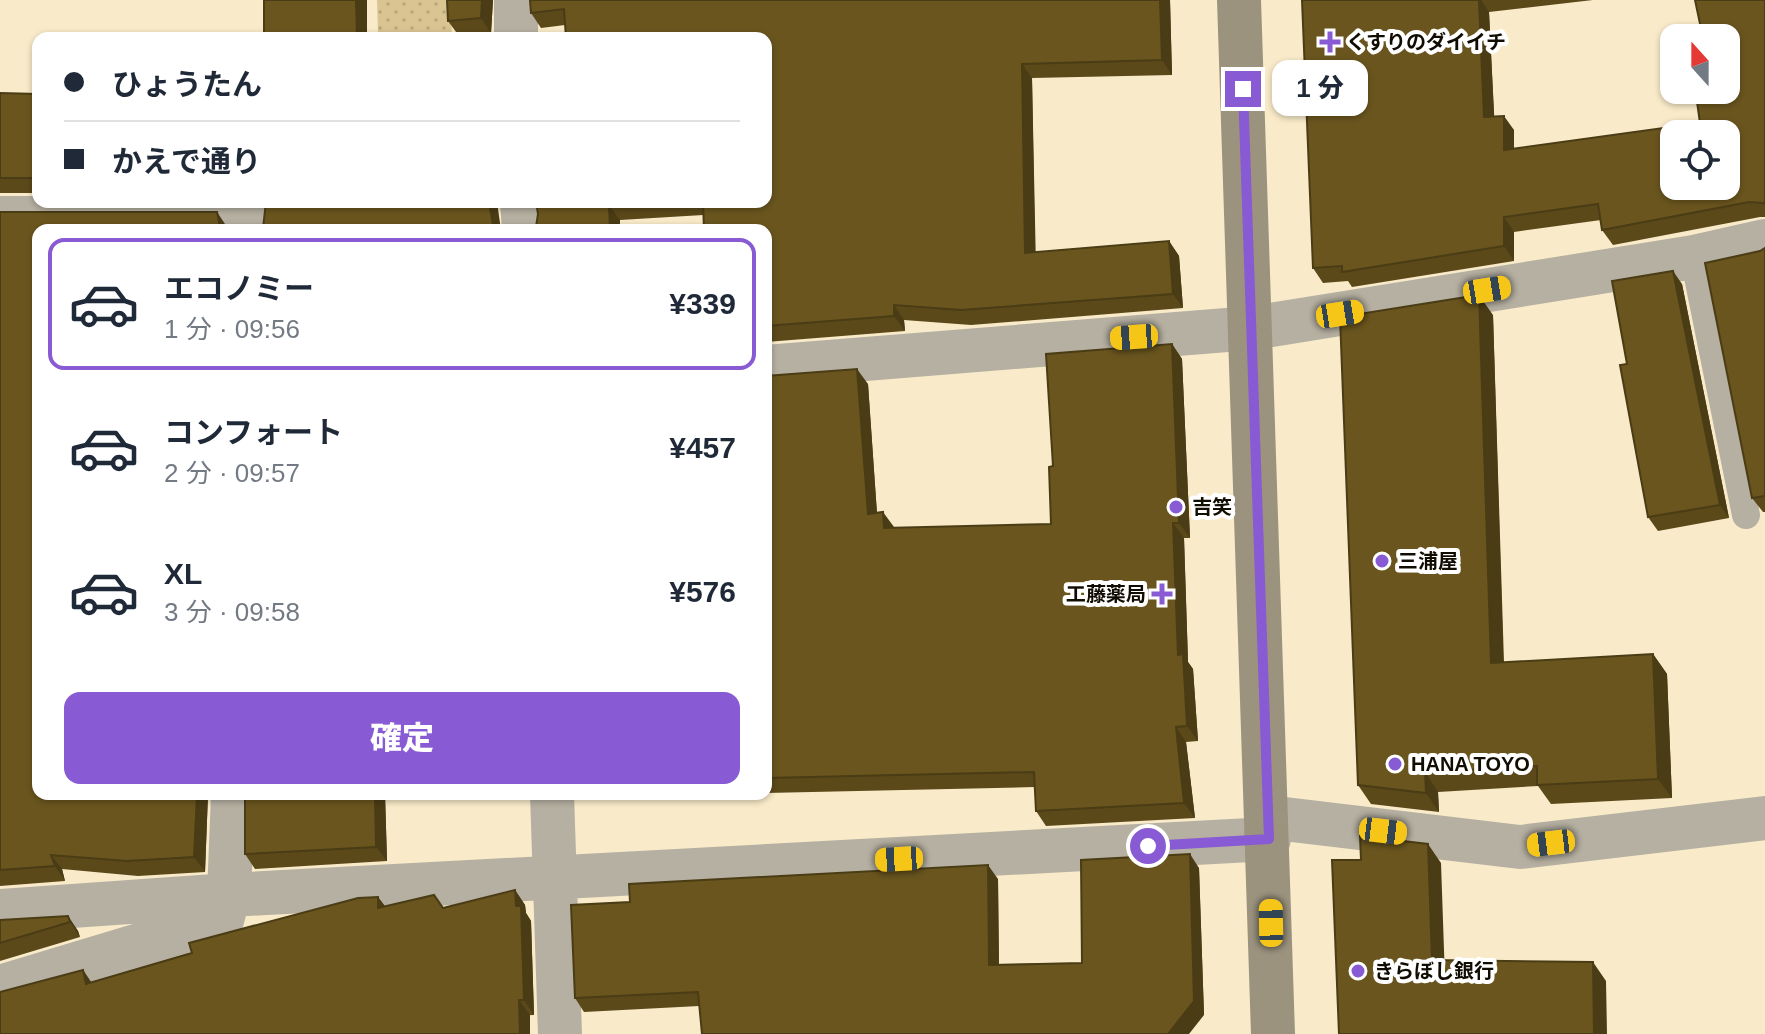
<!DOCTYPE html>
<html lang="ja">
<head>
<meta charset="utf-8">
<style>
  body { margin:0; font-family:Arial,"Noto Sans JP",sans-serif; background:#f2f2f3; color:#1f2937; height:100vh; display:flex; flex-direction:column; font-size:30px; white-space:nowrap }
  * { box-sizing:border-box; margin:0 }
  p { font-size:26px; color:#747a83 }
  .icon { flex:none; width:44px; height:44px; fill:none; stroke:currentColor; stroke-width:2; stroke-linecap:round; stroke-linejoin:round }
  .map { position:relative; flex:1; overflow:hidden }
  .side { position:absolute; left:32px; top:224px; width:740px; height:576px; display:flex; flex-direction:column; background:#fff; border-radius:16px; box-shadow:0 2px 6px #0004 }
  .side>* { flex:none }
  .top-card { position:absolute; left:32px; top:32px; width:740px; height:176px; border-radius:16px; box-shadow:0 2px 6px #0004; display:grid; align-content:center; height:176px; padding:0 32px; background:#fff }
  .needle { width:52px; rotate:339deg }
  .controls { position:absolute; left:1660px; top:24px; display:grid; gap:16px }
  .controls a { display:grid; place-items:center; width:80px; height:80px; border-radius:16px; background:#fff; box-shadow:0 2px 6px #0004; font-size:40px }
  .end { position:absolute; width:36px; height:36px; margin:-18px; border:10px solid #885ad3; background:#fff; box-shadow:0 0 0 4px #fff }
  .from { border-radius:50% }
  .bubble { position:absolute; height:56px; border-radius:16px; background:#fff; box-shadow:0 2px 6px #0004; font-size:26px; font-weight:800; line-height:56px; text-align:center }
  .car { position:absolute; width:24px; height:48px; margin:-24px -12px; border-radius:10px; box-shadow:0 0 6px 2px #0007; background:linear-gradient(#f5c518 24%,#345 0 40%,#f5c518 0 76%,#345 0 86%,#f5c518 0) }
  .top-card b { display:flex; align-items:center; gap:28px; height:76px; font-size:30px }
  .top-card b+b { border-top:2px solid #e0e1e3 }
  .top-card i { width:20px; height:20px; background:#1f2937 }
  ul { padding:14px 0 0; list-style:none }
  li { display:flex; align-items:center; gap:24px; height:132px; margin:0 16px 12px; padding:0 16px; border:4px solid transparent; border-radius:16px }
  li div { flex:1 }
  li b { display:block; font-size:30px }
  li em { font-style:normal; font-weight:800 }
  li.on { border-color:#885ad3 }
  li>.icon { width:72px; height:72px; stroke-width:1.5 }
  .primary-button { display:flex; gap:16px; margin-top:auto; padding:16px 32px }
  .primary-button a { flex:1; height:92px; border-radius:16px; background:#885ad3; color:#fff; font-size:32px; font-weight:800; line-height:92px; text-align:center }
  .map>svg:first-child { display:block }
</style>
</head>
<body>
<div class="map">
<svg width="1765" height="1034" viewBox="0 0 1765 1034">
  <defs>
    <pattern id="garden-dots" width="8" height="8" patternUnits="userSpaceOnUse" patternTransform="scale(2)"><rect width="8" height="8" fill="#dac592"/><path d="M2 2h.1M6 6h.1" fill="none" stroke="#baa87c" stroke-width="1.8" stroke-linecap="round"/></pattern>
  </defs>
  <rect width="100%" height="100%" fill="#f9ebc9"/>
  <!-- garden -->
  <path fill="url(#garden-dots)" d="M 377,0 L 450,0 L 452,36 L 378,33 Z"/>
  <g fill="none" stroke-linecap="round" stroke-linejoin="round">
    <!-- lane -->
    <path stroke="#b6b0a2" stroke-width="28" d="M 0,210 L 252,210
      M 1694,257 L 1746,515"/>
    <!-- street -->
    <path stroke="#b6b0a2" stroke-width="44" d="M 516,38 L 516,0
      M 522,202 L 524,230
      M 252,230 L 253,202
      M 766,367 L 1252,328 L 1694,257 L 1765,241
      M 552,794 L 560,1034
      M 1268,817 L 1520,847 L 1765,818
      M 0,911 L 229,895 L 1269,839
      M 0,987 L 222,920 L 229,895 L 233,794"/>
    <!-- secondary -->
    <path stroke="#9b937e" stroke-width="44" d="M 1239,0 L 1273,1034"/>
  </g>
  <!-- wall -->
  <path fill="#5b491a" d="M 447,0 L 493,0 L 491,33 L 459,36 L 448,21 Z
    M 530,0 L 1170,0 L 1172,75 L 1032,78 L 1035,252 L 1169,241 L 1179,256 L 1183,308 L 971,325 L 904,320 L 905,331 L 766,342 L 766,230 L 703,215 L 620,220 L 620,230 L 533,230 L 536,227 L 538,214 L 536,202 L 766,202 L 565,25 L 541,28 L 531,13 Z
    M 1302,0 L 1593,0 L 1489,12 L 1494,116 L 1514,130 L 1514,149 L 1700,123 L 1716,100 L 1765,0 L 1765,217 L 1760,217 L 1613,245 L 1602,230 L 1601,220 L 1514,232 L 1514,261 L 1352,287 L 1348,281 L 1323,283 L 1313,268 Z
    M 0,93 L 38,94 L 38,193 L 0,193 Z
    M 0,212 L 227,227 L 38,230 L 208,794 L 205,872 L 138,876 L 62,869 L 65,881 L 0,886 Z
    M 1765,248 L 1765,512 L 1763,512 L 1752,498 L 1760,251 Z
    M 1682,284 L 1729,518 L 1658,531 L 1648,517 L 1627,364 Z
    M 1493,315 L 1504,662 L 1653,654 L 1667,674 L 1672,798 L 1551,804 L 1538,786 L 1438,792 L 1439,812 L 1371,804 L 1358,785 Z
    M 1172,344 L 1182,359 L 1190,538 L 1184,538 L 1188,662 L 1193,669 L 1198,741 L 1186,742 L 1195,818 L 1046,826 L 1036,811 L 1035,787 L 766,793 L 766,376 L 868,384 L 877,513 L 894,528 L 1051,524 L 1053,466 Z
    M 385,794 L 387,861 L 255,869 L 245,854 Z
    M 1199,868 L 1204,1015 L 699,1006 L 584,1012 L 575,998 L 630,902 L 998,879 L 999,964 L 1082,963 Z
    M 515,890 L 525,905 L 526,913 L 531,921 L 534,1015 L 0,1034 L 83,970 L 91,982 L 378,897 L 385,906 L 443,908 Z
    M 68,916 L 78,931 L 80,937 L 0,961 L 0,920 Z"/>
  <!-- shaded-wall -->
  <path fill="#4a3c15" d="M 356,0 L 367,0 L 367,38 L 357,38 Z
    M 482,0 L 493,0 L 491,33 L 481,18 Z
    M 1160,0 L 1170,0 L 1172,75 L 1162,60 Z
    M 1479,0 L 1481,0 L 1489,12 L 1495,132 L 1484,117 Z
    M 1022,64 L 1032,78 L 1036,268 L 1025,253 Z
    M 1504,116 L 1514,130 L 1514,165 L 1504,150 Z
    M 489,202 L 497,202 L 501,230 L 494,230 Z
    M 609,205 L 620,220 L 620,230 L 610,230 Z
    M 217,212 L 227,227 L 228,230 L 222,230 L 220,227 Z
    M 1504,217 L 1514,232 L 1514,261 L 1504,246 Z
    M 1169,241 L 1179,256 L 1183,308 L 1173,294 Z
    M 1673,271 L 1682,284 L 1729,518 L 1720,505 Z
    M 1479,295 L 1493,315 L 1504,683 L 1491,663 Z
    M 894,305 L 904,320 L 905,331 L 894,316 Z
    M 1172,344 L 1182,359 L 1190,538 L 1179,523 Z
    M 857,369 L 868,384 L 878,529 L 868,514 Z
    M 883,512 L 894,527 L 884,528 Z
    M 1173,523 L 1184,538 L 1188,662 L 1193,669 L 1198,741 L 1187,726 L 1178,655 Z
    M 1653,654 L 1667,674 L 1672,798 L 1658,779 Z
    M 1176,727 L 1186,742 L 1195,818 L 1184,803 Z
    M 1425,772 L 1438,792 L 1439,812 L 1426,793 Z
    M 197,794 L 208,794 L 205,872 L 194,857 Z
    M 375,794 L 385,794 L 387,861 L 376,847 Z
    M 1428,844 L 1441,863 L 1445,979 L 1432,960 Z
    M 1190,854 L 1199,868 L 1204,1015 L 1189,1034 L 1168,1034 Z
    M 51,855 L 62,869 L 65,881 L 55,866 Z
    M 988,865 L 998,879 L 999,978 L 989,965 Z
    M 515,890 L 525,905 L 526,913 L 531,921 L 534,1015 L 524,1000 Z
    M 378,897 L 388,911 L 378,908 Z
    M 68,916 L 78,931 L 80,937 L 70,922 Z
    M 1593,962 L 1606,981 L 1607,1034 L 1594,1034 Z
    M 83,970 L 93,985 L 86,984 Z
    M 519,1000 L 530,1015 L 530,1034 L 520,1034 Z"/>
  <!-- building -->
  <path fill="#6a551e" stroke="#4a3c15" stroke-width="2" fill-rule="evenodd" d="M 264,0 L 356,0 L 357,38 L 264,38 Z
    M 447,0 L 482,0 L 481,18 L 448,21 Z
    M 530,0 L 1160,0 L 1162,60 L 1022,64 L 1025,253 L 1169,241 L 1173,294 L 961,310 L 894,305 L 894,316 L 766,326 L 766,230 L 704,230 L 703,202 L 766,202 L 766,38 L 566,38 L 564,9 L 531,13 Z
    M 1302,0 L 1479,0 L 1484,117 L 1504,116 L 1504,150 L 1700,123 L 1697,102 L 1716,100 L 1714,90 L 1726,90 L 1726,38 L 1703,38 L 1695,0 L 1765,0 L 1765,204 L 1763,203 L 1749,202 L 1602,230 L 1598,204 L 1504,217 L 1504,246 L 1342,272 L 1342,266 L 1313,268 ZM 1674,134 L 1726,134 L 1726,186 L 1674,186 Z
    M 0,93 L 38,94 L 38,178 L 0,178 Z
    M 266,202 L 489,202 L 494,230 L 261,230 L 263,228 Z
    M 536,202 L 662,202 L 609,205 L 610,230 L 533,230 L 536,227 L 538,214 Z
    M 0,212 L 217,212 L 220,227 L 222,230 L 38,230 L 38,794 L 197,794 L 194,857 L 127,861 L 51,855 L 55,866 L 0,870 Z
    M 1765,248 L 1765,496 L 1752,498 L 1705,263 L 1760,251 Z
    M 1673,271 L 1720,505 L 1648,517 L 1620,365 L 1627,364 L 1612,281 Z
    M 1479,295 L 1491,663 L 1653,654 L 1658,779 L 1537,785 L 1537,766 L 1425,772 L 1426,793 L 1358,785 L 1340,317 Z
    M 1172,344 L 1179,523 L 1173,523 L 1178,655 L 1183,654 L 1187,726 L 1176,727 L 1184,803 L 1036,811 L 1034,772 L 766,778 L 766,376 L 857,369 L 868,514 L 883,512 L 884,528 L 1051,524 L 1049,467 L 1053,466 L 1046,354 Z
    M 245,794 L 375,794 L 376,847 L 245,854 Z
    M 1360,836 L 1428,844 L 1432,960 L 1593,962 L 1594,1034 L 1339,1034 L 1332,860 L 1361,860 Z
    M 1190,854 L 1194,1001 L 1168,1034 L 702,1034 L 698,992 L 575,998 L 571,905 L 630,902 L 629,884 L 988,865 L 989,965 L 1082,963 L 1081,860 Z
    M 515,890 L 516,906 L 521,906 L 524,1000 L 519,1000 L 520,1034 L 0,1034 L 0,992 L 83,970 L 86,984 L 192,953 L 189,943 L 358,898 L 378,897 L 378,908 L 434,895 L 443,908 Z
    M 68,916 L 70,922 L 0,943 L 0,920 Z"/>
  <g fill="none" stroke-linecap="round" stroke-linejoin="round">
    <!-- route -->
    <path stroke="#885ad3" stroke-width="10" d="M 1148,846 L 1269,839 L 1243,89"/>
  </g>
  <!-- markers -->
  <g fill="#885ad3" stroke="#fff" stroke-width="3">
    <path d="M1326 30h8v8h8v8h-8v8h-8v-8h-8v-8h8z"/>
    <circle cx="1176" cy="507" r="8"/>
    <circle cx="1382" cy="561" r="8"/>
    <path d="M1158 582h8v8h8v8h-8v8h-8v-8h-8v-8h8z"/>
    <circle cx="1395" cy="764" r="8"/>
    <circle cx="1358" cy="971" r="8"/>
  </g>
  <g text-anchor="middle" stroke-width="8" stroke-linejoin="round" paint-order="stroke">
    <!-- poi labels -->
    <g font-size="20" font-weight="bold" fill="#120d03" stroke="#fff" text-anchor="start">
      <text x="1346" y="49">くすりのダイイチ</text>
      <text x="1192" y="514">吉笑</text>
      <text x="1398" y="568">三浦屋</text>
      <text x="1146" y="601" text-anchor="end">工藤薬局</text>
      <text x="1411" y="771">HANA TOYO</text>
      <text x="1374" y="978">きらぼし銀行</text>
    </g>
  </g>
</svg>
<div class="controls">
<a><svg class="needle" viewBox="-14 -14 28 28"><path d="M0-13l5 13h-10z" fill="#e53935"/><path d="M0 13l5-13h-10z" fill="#747a83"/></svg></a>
<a><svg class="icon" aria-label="locate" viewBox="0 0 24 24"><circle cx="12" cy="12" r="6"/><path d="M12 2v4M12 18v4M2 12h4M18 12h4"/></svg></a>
</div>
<i class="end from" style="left:1148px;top:846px"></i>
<i class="end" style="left:1243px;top:89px"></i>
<div class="bubble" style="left:1272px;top:60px;width:96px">1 分</div>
<i class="car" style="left:1487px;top:290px;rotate:81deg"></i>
<i class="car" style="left:1340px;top:314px;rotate:81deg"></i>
<i class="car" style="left:1134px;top:337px;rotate:266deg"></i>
<i class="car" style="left:1383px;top:831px;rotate:97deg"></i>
<i class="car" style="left:1551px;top:843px;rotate:263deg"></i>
<i class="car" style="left:899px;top:859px;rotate:267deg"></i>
<i class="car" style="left:1271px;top:923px;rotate:359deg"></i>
<div class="top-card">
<b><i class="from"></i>ひょうたん</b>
<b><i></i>かえで通り</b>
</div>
<section class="side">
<ul>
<li class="on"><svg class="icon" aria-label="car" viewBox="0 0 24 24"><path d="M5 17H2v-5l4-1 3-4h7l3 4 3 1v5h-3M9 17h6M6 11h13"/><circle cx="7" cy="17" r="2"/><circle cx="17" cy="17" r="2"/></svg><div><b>エコノミー</b><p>1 分 · 09:56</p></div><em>¥339</em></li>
<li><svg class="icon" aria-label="car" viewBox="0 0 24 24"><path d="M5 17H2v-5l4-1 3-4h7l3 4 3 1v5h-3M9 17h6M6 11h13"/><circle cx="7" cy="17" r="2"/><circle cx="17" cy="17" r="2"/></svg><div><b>コンフォート</b><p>2 分 · 09:57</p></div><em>¥457</em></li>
<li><svg class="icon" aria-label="car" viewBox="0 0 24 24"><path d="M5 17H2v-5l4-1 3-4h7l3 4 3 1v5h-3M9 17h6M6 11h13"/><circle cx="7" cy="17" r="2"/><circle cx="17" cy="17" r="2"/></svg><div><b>XL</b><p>3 分 · 09:58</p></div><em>¥576</em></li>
</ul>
<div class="primary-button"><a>確定</a></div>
</section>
</div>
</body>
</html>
